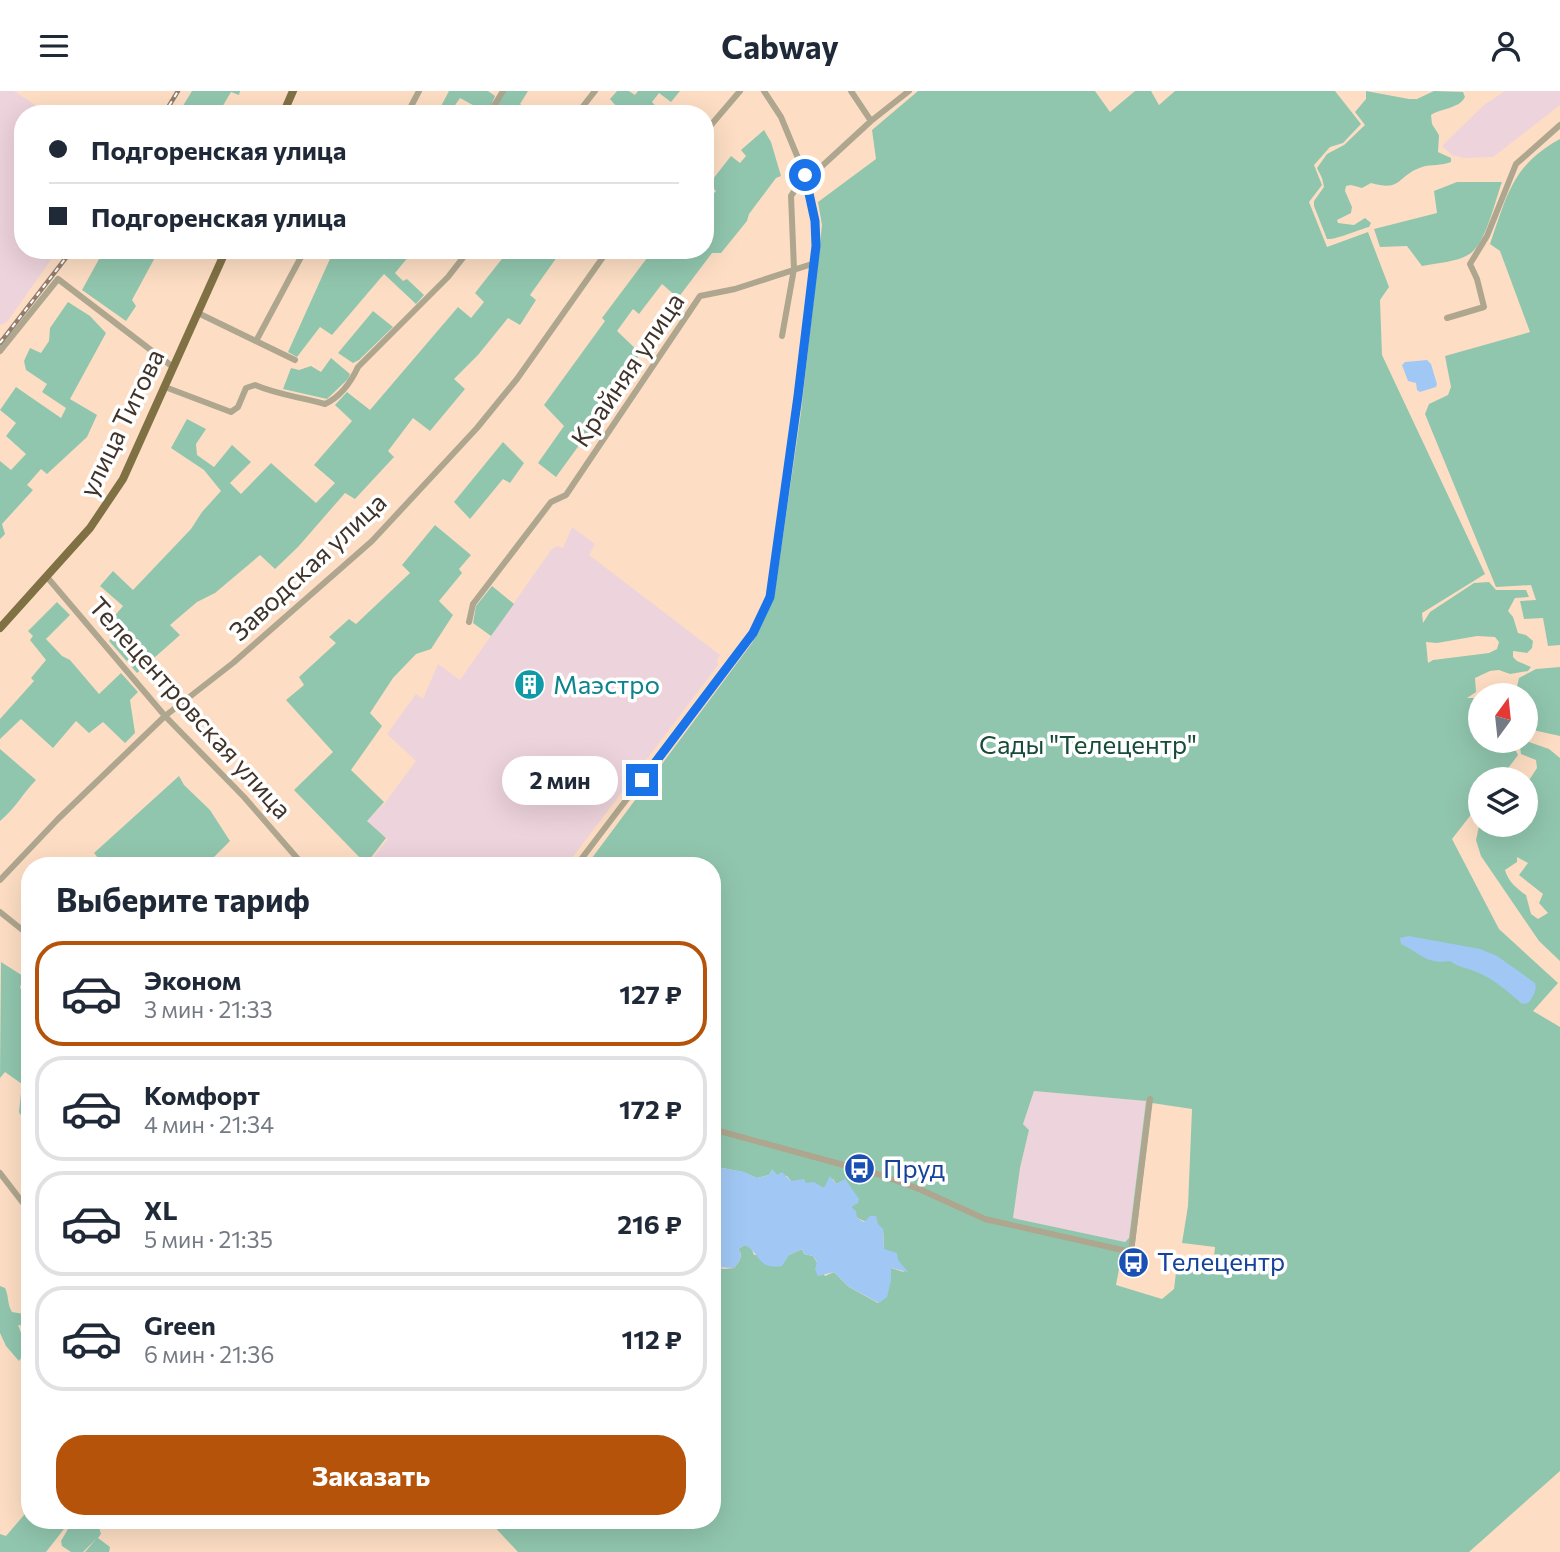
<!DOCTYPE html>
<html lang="ru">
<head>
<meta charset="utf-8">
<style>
  body { margin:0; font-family:Commissioner,sans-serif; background:#f6f6f7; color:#1f2937; height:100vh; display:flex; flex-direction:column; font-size:26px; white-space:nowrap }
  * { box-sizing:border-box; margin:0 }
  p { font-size:23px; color:#747a83 }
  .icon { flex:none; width:38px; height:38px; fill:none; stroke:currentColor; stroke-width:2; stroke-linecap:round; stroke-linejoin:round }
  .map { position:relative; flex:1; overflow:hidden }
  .sheet { position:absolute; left:21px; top:766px; width:700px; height:672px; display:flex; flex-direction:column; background:#fff; border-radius:28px; box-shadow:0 7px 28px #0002 }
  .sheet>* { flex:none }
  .hud { position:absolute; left:14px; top:14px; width:700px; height:154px; border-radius:28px; box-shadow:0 7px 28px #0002; display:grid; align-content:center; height:154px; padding:0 35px; background:#fff }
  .needle { width:46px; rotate:15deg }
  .fabs { position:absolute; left:1468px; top:592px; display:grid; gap:14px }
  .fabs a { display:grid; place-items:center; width:70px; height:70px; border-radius:50%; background:#fff; box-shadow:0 7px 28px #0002; font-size:35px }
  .end { position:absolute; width:32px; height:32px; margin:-16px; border:9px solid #1a73e8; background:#fff; box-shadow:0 0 0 4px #fff }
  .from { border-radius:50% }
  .bubble { position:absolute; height:49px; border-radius:24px; background:#fff; box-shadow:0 7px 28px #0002; font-size:23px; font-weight:700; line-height:49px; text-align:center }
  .hud b { display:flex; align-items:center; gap:24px; height:66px; font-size:26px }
  .hud b+b { border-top:2px solid #e0e1e3 }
  .hud i { width:18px; height:18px; background:#1f2937 }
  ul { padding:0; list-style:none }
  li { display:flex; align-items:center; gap:21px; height:105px; margin:0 14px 10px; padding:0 21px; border:4px solid #e0e1e3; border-radius:28px }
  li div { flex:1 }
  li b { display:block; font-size:26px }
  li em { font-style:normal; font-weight:700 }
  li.current { border-color:#b45309 }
  li>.icon { width:63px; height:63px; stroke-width:1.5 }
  h2 { padding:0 35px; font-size:32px; line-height:84px }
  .primary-button { display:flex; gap:14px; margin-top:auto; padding:14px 35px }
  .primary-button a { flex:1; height:80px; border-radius:28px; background:#b45309; color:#fff; font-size:28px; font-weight:700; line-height:80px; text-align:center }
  header { display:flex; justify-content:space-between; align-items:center; height:91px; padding:0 35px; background:#fff; font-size:32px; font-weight:700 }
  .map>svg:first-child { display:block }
</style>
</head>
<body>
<header><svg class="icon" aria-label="menu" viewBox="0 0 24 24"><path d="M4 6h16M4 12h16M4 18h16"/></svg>Cabway<svg class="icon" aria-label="person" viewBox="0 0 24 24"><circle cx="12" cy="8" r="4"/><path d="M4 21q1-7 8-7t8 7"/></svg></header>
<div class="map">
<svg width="1560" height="1461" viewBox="0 0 1560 1461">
  <rect width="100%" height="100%" fill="#fddec4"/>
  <!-- industrial -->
  <path fill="#edd3db" d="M 0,0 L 14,0 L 49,23 L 23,23 L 23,159 L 58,159 L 7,231 L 0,234 Z
    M 1505,0 L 1560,0 L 1560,14 L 1493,66 L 1464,67 L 1452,64 L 1442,55 L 1484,14 Z
    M 572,436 L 595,453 L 589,464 L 720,564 L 717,569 L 718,574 L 566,775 L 366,775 L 388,748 L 366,730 L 384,713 L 416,670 L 387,643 L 416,603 L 423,608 L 438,573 L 460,589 L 551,459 L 557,455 L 563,457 Z
    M 1034,1000 L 1146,1010 L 1129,1147 L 1125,1151 L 1013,1127 L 1020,1077 L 1029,1039 L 1023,1033 Z"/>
  <!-- green -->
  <path fill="#91c6ae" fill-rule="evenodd" d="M 192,0 L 240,0 L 239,4 L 231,1 L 218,23 L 178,23 Z
    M 449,0 L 488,0 L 495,5 L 491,15 L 482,19 L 460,7 L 449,23 L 439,19 Z
    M 505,0 L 528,0 L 520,13 L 527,19 L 524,23 L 492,23 Z
    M 617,0 L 629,0 L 635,4 L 638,0 L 680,0 L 671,11 L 659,2 L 652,11 L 663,23 L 623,23 L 610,8 Z
    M 918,0 L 1095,0 L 1110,21 L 1135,0 L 1151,0 L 1159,14 L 1175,0 L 1335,0 L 1361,33 L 1343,52 L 1330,56 L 1314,74 L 1322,94 L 1309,111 L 1327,156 L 1368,141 L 1389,196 L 1380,209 L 1382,264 L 1485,483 L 1422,522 L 1423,532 L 1430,521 L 1474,492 L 1489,491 L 1496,499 L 1526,499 L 1529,506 L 1515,507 L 1508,520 L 1513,526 L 1518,542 L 1526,544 L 1533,550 L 1532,557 L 1527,562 L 1513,560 L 1513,566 L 1517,570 L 1531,576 L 1528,580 L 1510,583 L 1499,579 L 1490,580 L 1475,587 L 1476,601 L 1467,607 L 1480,607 L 1480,649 L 1510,649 L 1518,664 L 1500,688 L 1480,688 L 1480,712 L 1452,748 L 1499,838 L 1558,892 L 1533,920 L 1560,936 L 1560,1380 L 1469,1461 L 518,1461 L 489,1430 L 712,1430 L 712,1178 L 716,1176 L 724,1178 L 734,1177 L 740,1169 L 741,1162 L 738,1158 L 745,1154 L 751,1156 L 754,1164 L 789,1164 L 802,1158 L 804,1163 L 813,1165 L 825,1185 L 834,1181 L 849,1196 L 878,1212 L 891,1189 L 891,1177 L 904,1181 L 884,1158 L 883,1138 L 857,1127 L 851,1116 L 855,1112 L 841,1091 L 836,1093 L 833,1088 L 824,1097 L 791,1090 L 787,1085 L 777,1084 L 772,1079 L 769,1084 L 757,1087 L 743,1081 L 712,1075 L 712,775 L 586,775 L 752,552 L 774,507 L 801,321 L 822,134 L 818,111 L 876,68 L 872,39 ZM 1477,545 L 1495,546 L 1499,551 L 1497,558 L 1489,562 L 1433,569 L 1428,572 L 1426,551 L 1437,552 ZM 1034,1000 L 1146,1010 L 1129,1147 L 1125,1151 L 1013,1127 L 1020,1077 L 1029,1039 L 1023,1033 ZM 1152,1012 L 1192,1018 L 1188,1115 L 1182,1152 L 1215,1156 L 1213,1175 L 1177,1173 L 1174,1198 L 1162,1208 L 1116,1194 L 1120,1173 L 1135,1152 Z
    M 1366,0 L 1409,8 L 1417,8 L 1434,0 L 1463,1 L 1465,6 C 1459,18 1441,17 1431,24 L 1432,33 L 1439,44 L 1438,61 L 1451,67 L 1451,71 C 1441,75 1432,73 1422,76 C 1396,85 1403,101 1371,92 L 1362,97 L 1351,94 L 1346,95 L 1345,100 L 1352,116 L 1351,122 L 1337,129 L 1338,132 L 1354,134 L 1365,127 L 1371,132 L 1369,136 C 1358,139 1336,149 1327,148 L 1314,115 L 1314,110 L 1324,96 L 1322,87 L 1317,77 L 1327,63 L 1344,54 L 1365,34 L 1355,21 L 1366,8 Z
    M 764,39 L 771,51 L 781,85 L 776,87 L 749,123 L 747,130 L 721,162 L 712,162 L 678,207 L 662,193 L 639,223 L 633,218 L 617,240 L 639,261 L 635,277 L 556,386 L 538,372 L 564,335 L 544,314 L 605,230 L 602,227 L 653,159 L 705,159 L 705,112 L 716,100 L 709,93 L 731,65 L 740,72 L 746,65 L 741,59 Z
    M 1560,48 L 1560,554 L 1548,555 L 1543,527 L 1524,528 L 1520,510 L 1536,509 L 1531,494 L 1496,496 L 1425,323 L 1429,313 L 1448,304 L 1451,296 L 1445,265 L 1530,241 L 1500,160 L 1490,153 C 1507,105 1512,74 1560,48 Z
    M 1457,91 L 1502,91 C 1495,110 1486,151 1471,162 C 1459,171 1437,172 1422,175 L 1407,155 L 1380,156 L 1374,138 L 1437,122 L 1434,100 Z
    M 104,159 L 159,159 L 132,209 L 136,215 L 126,230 L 82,199 Z
    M 334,159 L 414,159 L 395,182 L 403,190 L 407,188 L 424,204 L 416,213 L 384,183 L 332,244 L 320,236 L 297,266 L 288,261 Z
    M 509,159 L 557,159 L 554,163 L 557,166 L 530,204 L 536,209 L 520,234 L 508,227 L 478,264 L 454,288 L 465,298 L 430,340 L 413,327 L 388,360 L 394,366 L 355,408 L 345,402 L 298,456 L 275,478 L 260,464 L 215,502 L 197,511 L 170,534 L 180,544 L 137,582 L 109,550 L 120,538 L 112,528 L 123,515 L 100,495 L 113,480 L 133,499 L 191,438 L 202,421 L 221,400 L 204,379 L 171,357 L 187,328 L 206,338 L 196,353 L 197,364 L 214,376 L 232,354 L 251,371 L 230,392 L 241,403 L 271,372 L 316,412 L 335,392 L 314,374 L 352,330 L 335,314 L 347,301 L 370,319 L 458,216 L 471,227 L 484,211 L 475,202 Z
    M 68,211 L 90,225 L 106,242 L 70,308 L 97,324 L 87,346 L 47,383 L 41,378 L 27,394 L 33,399 L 2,433 L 5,443 L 0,448 L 0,370 L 11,379 L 26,363 L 6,345 L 16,332 L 0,319 L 16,296 L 61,327 L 66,317 L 42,301 L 47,293 L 26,279 L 24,270 L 30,257 L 41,262 L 49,250 L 50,237 Z
    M 373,220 L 393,236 L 359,269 L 353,272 L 338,262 Z
    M 331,267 L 350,283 L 348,288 L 327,308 L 283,298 L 291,277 L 299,279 L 311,275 L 321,281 Z
    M 503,351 L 524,372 L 510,392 L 503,388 L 470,428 L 454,411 Z
    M 435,434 L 471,464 L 459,478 L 462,482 L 439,510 L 453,524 L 431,558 L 416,563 L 393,587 L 370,622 L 382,635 L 351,679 L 384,711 L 367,730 L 386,747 L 366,773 L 294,699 L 333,661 L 286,609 L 304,594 L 299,586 L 336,552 L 329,546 L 349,528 L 356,533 L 410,482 L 402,474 Z
    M 492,495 L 514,513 L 491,545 L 473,532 L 476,515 Z
    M 57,511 L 70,524 L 46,548 L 62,565 L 70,569 L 99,603 L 121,582 L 138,601 L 130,609 L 135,642 L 125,652 L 103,631 L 89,642 L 76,630 L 53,657 L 21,628 L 0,648 L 0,628 L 34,590 L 31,587 L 46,569 L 30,549 L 33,545 L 28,540 Z
    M 1560,576 L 1560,645 L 1528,638 L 1526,604 L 1515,604 L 1519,587 L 1536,578 Z
    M 1523,649 L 1549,658 L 1560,667 L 1560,870 L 1539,850 L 1481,765 L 1476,749 L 1480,731 L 1480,733 L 1526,733 L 1526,694 L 1537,677 L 1536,669 L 1521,663 L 1520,656 ZM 1517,766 L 1528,772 L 1519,784 L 1543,803 L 1539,812 L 1548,822 L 1538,828 L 1531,823 L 1526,804 C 1517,798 1508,790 1505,779 L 1517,771 Z
    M 0,658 L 36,689 C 23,702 15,718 0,730 Z
    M 179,685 L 184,694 L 210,719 L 230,750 L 205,775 L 101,775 L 103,773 L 94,762 Z
    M 1,871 L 23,885 L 20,897 L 30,905 L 30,1040 L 19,1021 L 22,993 L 5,981 L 0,987 Z
    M 0,1195 L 5,1197 C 9,1205 7,1213 12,1221 L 30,1224 L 30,1236 L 18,1234 L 23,1247 L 30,1254 L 30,1265 L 23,1264 L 19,1270 L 6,1255 L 0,1242 Z
    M 30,1417 L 30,1430 L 58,1430 L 64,1438 L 46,1461 L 0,1461 L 0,1443 L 6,1445 Z
    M 67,1430 L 97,1430 L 101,1443 L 98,1447 L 110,1456 L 109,1461 L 85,1461 L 97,1447 L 83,1461 L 71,1461 L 62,1455 L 61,1450 L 68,1438 Z"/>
  <!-- water -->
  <path fill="#a1c8f5" d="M 1427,269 L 1431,273 L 1437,293 L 1436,296 L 1420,301 L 1417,299 L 1416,292 L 1408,290 L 1402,274 L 1405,271 Z
    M 1409,845 L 1480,858 L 1497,865 L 1535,892 C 1537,900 1533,906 1528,912 L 1522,913 C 1510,902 1496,890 1481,883 C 1470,877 1459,877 1450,870 C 1427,874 1420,862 1401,853 L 1400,847 Z
    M 712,1075 L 744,1081 L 757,1087 L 769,1084 L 772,1078 L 777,1084 L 782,1081 L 791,1090 L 804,1088 L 806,1092 L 814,1091 L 824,1097 L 830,1085 L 836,1093 L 845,1088 L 859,1108 L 858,1112 L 851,1116 L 856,1120 L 857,1127 L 864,1131 L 870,1125 L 876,1125 L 878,1133 L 883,1138 L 884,1158 L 897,1162 L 898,1169 L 908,1181 L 891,1177 L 891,1189 L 887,1206 L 879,1212 L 849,1196 L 834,1181 L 818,1185 L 815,1178 L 817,1171 L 813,1165 L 804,1163 L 802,1158 L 789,1164 L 782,1175 C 757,1179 760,1161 745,1154 L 738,1158 L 741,1161 L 740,1169 L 734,1177 L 716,1176 L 712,1178 Z"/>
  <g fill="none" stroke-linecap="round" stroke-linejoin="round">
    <!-- minor -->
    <path stroke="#aea68e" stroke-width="6" d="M 851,0 L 871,30
      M 491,20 L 503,0
      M 407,23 L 419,0
      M 577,23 L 595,0
      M 705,41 L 740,0
      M 198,222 L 295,269
      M 1447,227 L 1484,216 L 1477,188 L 1470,173 L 1487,145 L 1516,73 L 1560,34
      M 782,245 L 794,178 L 791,105 L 805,84 L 821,76 L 871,30 L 909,0
      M 256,250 L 301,166 L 289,159
      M 0,260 L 58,188 L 173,276
      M 165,296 L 231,321 L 238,316 L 246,297 L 255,294 C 278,304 301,306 325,313 C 340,306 351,291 358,276 L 448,186 L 469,159
      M 47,486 L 165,625 L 244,706 L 304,775
      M 469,531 L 473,513 L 551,411 L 566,404 L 700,205 L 735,198 L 815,172
      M 576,775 L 753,542 L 765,518 L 773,493 L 816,155 L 815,129 L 805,84 L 781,26 L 764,0
      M 0,789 L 58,728 L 165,625 L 233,572 L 372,450 L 477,337 L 517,288 L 608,159
      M 0,821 L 30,845
      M 712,1038 L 880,1084 L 919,1098 L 985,1128 L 1131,1161 L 1150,1008
      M 0,1082 L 30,1121"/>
    <!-- major -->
    <path stroke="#807145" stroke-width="8" d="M 283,23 L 293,0
      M 0,537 L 90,437 L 123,388 L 226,159"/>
    <defs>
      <path id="rail" d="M 164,23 L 178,0
        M 0,252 L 72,159"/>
    </defs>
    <!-- rail casing -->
    <use href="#rail" stroke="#927d6c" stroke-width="4.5"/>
    <!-- rail -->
    <use href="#rail" stroke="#fff" stroke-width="2" stroke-dasharray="5" stroke-linecap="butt"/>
  </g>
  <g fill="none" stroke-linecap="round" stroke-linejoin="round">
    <!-- route -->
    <path stroke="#1a73e8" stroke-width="9" d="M 642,689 L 753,542 L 770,506 L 798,305 L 816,155 L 815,130 L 805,84"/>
  </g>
  <!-- icons -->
  <defs>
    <symbol id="building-disc" viewBox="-11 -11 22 22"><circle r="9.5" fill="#0f9aa8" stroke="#fff"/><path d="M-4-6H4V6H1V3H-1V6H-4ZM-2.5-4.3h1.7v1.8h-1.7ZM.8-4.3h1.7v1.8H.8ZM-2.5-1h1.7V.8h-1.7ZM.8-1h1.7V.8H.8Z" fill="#fff"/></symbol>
    <symbol id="bus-disc" viewBox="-11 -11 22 22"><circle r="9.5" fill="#1a4fb4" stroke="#fff"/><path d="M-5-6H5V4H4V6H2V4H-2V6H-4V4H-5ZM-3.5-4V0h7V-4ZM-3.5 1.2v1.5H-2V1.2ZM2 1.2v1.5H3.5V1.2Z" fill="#fff"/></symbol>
  </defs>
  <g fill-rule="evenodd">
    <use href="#building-disc" x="512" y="576" width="35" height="35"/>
    <use href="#bus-disc" x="842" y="1060" width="35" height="35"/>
    <use href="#bus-disc" x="1116" y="1154" width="35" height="35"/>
  </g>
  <g text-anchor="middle" stroke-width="7" stroke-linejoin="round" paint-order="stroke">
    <!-- street labels -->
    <g font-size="26" fill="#40342a" stroke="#fff">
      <text transform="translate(628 279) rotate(-56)" y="9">Крайняя улица</text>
      <text transform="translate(122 332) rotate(-64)" y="9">улица Титова</text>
      <text transform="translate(308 476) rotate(-43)" y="9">Заводская улица</text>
      <text transform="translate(190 617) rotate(48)" y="9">Телецентровская улица</text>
    </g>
    <!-- culture labels -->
    <g font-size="26" fill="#0d838f" stroke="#fff" text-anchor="start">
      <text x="553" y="603">Маэстро</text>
    </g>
    <!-- park labels -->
    <g font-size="26" fill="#184b38" stroke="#fff">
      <text x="1088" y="663">Сады "Телецентр"</text>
    </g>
    <!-- transit labels -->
    <g font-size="26" fill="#164399" stroke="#fff" text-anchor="start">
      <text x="883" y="1087">Пруд</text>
      <text x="1157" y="1180">Телецентр</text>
    </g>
  </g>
</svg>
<div class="fabs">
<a><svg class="needle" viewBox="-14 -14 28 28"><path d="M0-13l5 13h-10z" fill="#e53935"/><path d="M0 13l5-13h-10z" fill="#747a83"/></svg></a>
<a><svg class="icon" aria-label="layers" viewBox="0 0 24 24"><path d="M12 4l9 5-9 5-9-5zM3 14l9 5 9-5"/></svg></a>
</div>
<i class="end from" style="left:805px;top:84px"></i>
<i class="end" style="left:642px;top:689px"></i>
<div class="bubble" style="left:502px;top:665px;width:116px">2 мин</div>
<div class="hud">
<b><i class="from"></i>Подгоренская улица</b>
<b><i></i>Подгоренская улица</b>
</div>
<section class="sheet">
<h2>Выберите тариф</h2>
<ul>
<li class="current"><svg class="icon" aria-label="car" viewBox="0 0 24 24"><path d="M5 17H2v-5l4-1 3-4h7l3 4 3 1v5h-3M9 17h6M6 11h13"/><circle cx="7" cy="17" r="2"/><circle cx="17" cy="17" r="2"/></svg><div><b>Эконом</b><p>3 мин · 21:33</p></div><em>127 ₽</em></li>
<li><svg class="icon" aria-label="car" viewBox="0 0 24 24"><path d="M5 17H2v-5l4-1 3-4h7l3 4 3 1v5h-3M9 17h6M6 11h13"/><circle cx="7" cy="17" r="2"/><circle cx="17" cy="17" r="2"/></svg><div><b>Комфорт</b><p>4 мин · 21:34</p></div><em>172 ₽</em></li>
<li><svg class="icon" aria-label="car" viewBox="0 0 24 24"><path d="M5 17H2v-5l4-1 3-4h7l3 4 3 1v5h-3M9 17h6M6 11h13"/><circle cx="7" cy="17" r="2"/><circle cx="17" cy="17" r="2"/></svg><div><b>XL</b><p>5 мин · 21:35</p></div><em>216 ₽</em></li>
<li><svg class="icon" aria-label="car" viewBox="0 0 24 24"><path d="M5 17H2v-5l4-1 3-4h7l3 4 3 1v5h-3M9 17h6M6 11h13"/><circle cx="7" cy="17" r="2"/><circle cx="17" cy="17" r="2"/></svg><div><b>Green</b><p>6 мин · 21:36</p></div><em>112 ₽</em></li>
</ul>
<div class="primary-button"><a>Заказать</a></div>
</section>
</div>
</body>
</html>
